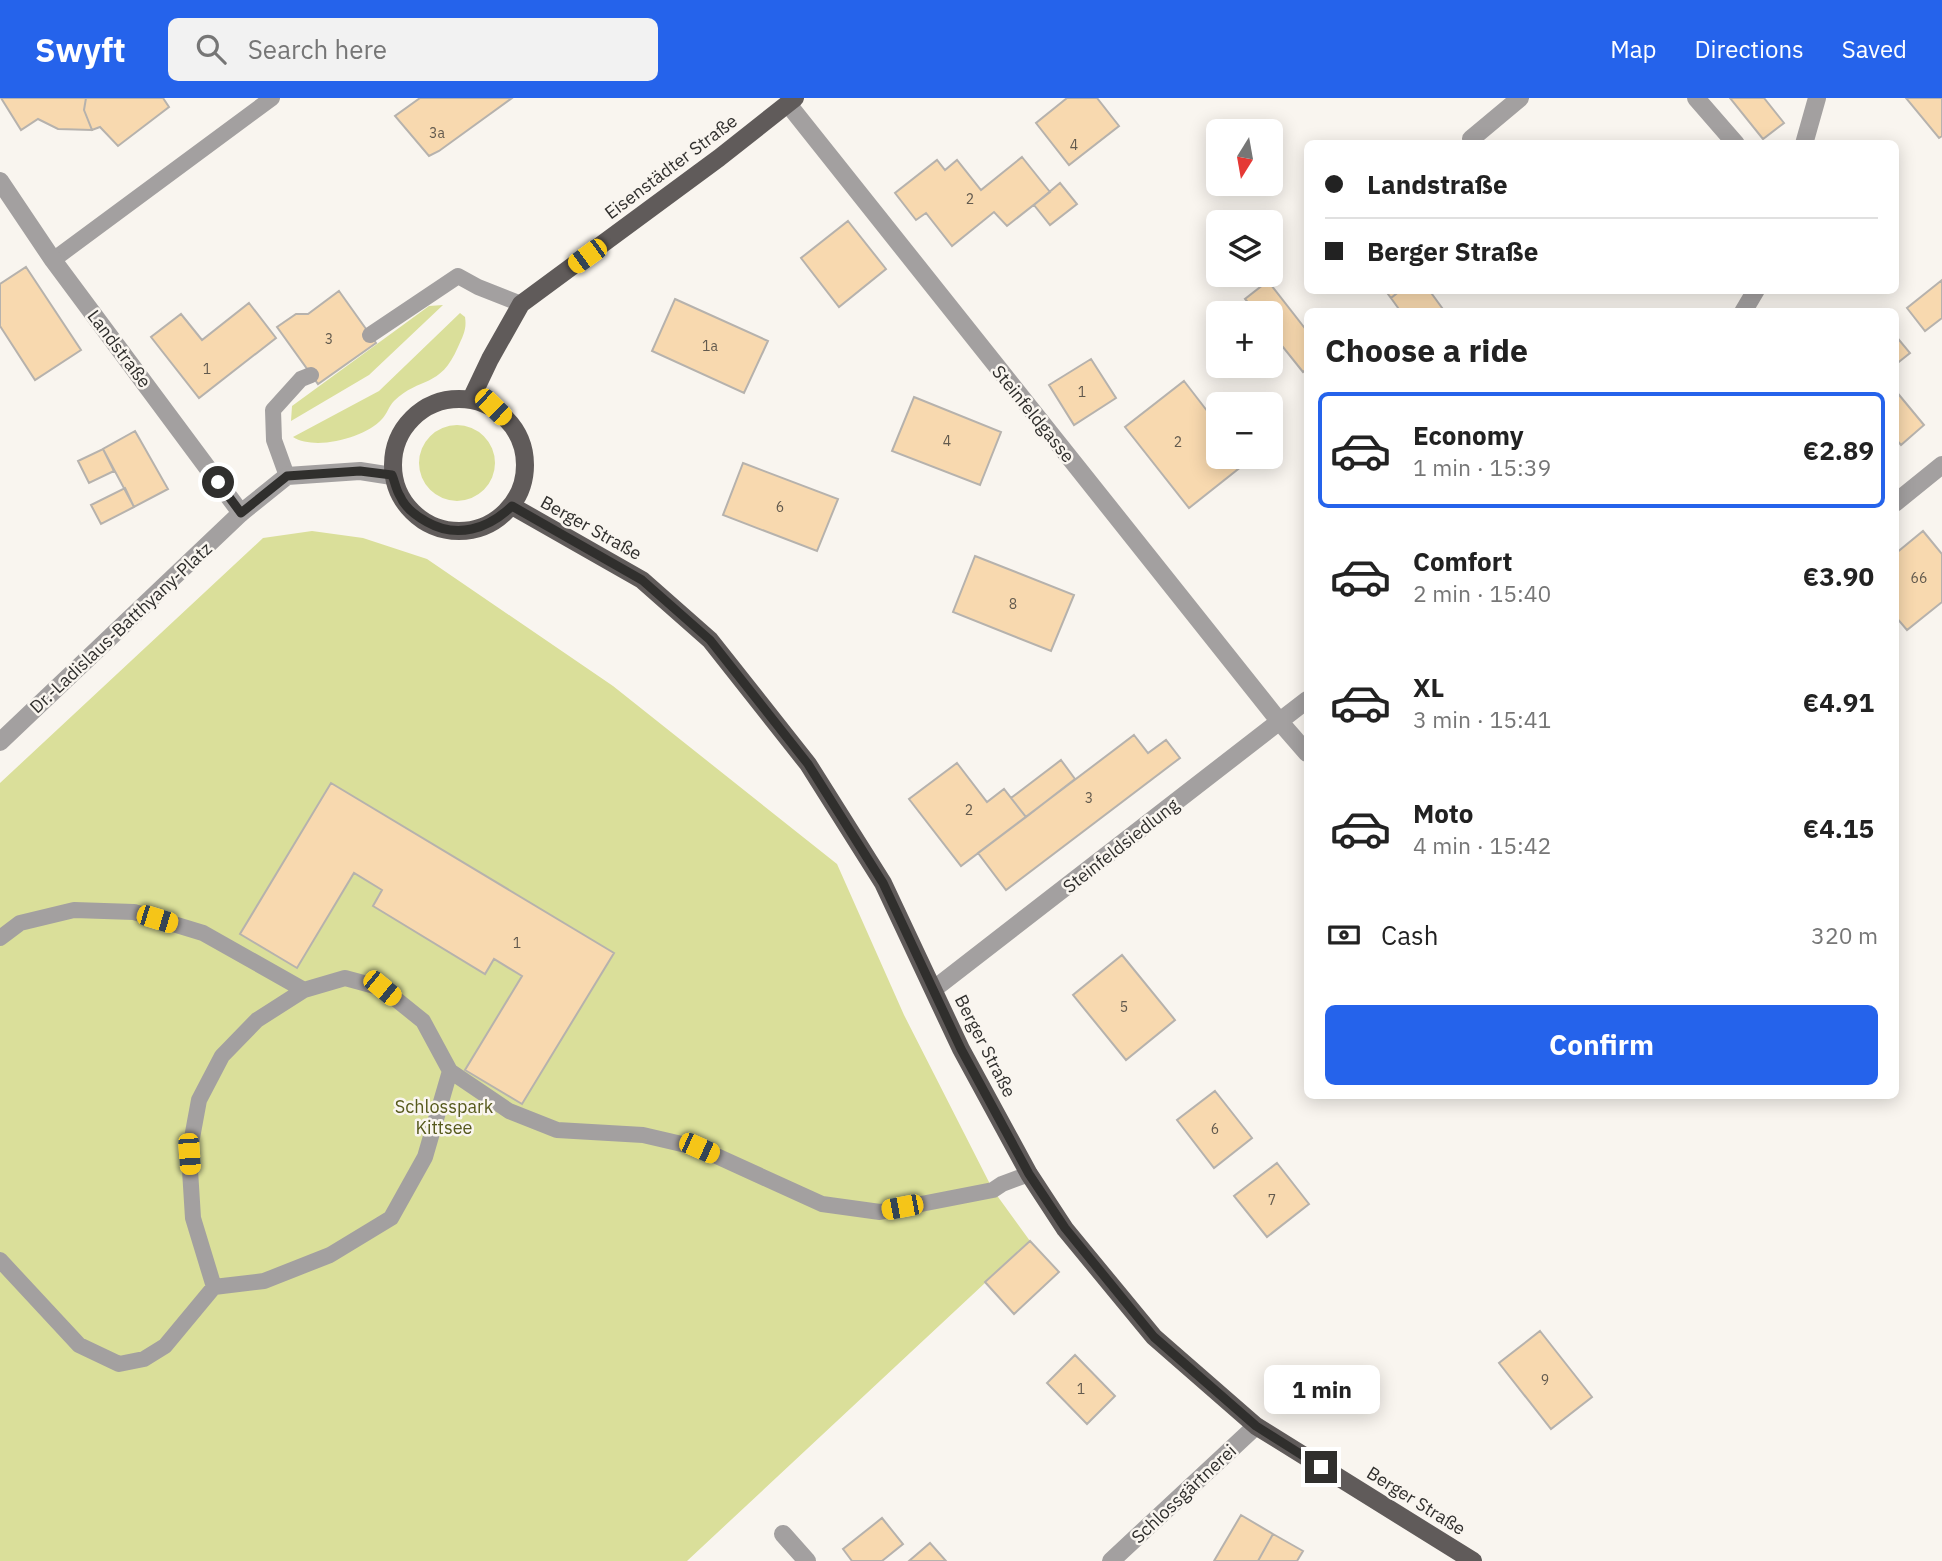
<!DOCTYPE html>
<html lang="en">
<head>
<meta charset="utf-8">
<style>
  body { margin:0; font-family:"IBM Plex Sans",sans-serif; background:#f2f2f2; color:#222; height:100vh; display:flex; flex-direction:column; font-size:26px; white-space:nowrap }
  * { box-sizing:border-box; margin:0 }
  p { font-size:23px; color:#767676 }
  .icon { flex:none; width:38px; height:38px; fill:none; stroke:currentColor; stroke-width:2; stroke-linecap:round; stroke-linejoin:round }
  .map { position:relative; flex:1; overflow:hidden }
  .panel { position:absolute; left:1304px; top:210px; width:595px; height:791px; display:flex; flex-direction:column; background:#fff; border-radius:10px; box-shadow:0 4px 18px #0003 }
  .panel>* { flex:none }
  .banner { position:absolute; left:1304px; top:42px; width:595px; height:154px; border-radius:10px; box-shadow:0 4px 18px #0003; display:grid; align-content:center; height:154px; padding:0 21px; background:#fff }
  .needle { width:46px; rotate:191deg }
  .fabs { position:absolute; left:1206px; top:21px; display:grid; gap:14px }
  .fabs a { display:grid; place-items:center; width:77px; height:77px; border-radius:10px; background:#fff; box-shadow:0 4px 18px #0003; font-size:35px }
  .end { position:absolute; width:32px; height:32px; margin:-16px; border:9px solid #302f2d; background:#fff; box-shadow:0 0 0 4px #fff }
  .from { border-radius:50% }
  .bubble { position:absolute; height:49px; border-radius:10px; background:#fff; box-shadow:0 4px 18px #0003; font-size:23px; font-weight:800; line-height:49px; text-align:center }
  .car { position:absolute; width:21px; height:42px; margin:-21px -10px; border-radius:9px; box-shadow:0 0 5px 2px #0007; background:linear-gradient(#f5c518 24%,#345 0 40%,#f5c518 0 76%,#345 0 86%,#f5c518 0) }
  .banner b { display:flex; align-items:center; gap:24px; height:66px; font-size:26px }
  .banner b+b { border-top:2px solid #e0e0e0 }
  .banner i { width:18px; height:18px; background:#222 }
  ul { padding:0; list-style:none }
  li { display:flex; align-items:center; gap:21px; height:116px; margin:0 14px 10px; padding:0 7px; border:4px solid transparent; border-radius:10px }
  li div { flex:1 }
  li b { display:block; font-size:26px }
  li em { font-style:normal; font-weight:800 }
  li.selected { border-color:#2563eb }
  li>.icon { width:63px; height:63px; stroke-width:1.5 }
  h2 { padding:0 21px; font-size:32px; line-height:84px }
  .pay { display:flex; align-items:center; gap:18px; height:77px; padding:0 21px; font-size:26px }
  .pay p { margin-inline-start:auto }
  .action { display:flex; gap:14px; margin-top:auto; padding:14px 21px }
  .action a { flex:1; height:80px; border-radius:10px; background:#2563eb; color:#fff; font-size:28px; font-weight:800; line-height:80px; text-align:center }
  header { display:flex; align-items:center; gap:42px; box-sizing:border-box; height:98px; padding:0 35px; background:#2563eb; color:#fff }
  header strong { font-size:33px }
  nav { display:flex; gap:38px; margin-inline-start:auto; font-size:24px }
  .search { width:490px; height:63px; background:#f2f2f2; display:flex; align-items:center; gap:18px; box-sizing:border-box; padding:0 24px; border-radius:10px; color:#767676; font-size:26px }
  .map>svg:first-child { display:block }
</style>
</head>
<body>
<header>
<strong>Swyft</strong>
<div class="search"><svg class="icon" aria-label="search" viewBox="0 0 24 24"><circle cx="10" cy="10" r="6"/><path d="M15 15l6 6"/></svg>Search here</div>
<nav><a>Map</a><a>Directions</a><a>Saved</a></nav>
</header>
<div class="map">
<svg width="1942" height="1463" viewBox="0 0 1942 1463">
  <rect width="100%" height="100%" fill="#f9f5ef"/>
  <!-- green -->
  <path fill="#dadf9a" d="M 443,207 L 369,277 L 291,323 L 292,308 L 429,208 Z
    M 460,215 L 465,219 C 467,231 463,238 458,249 C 440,291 420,278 394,303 C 389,308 387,316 382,321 C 365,340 315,353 293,339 L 379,293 Z
    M419 365a38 38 0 1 1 76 0a38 38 0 1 1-76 0Z
    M 312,433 L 363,440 L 427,461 L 613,588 L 837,766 L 904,917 L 993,1092 L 1030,1143 L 687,1463 L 0,1463 L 0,685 L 263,440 Z"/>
  <!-- building -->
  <path fill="#f8d9af" stroke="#b6b2ad" stroke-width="2" d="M 1,0 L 86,0 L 84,12 L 92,32 L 58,31 L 38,21 L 21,32 Z
    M 86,0 L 163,0 L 169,9 L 118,48 L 100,29 L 92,32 L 84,12 Z
    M 420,0 L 512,0 L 439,53 L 429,58 L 395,18 Z
    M 1067,0 L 1097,0 L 1119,28 L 1069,67 L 1036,25 Z
    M 1730,0 L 1764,0 L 1784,25 L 1763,41 Z
    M 1906,0 L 1942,0 L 1942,38 L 1939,40 Z
    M 1022,59 L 1050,94 L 1007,128 L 994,114 L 952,148 L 926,115 L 916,122 L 895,95 L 937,62 L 945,72 L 957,62 L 981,92 Z
    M 1060,85 L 1077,106 L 1050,127 L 1034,107 Z
    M 848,123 L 886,171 L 839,209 L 801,160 Z
    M 26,169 L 81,252 L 35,282 L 0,228 L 0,186 Z
    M 1942,182 L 1942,220 L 1925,233 L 1907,210 Z
    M 1268,183 L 1307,233 L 1307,271 L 1303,274 L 1270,233 L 1270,215 L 1257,215 L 1245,201 Z
    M 1385,192 L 1401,192 L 1391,200 Z
    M 1401,192 L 1429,192 L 1445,214 L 1401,214 L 1391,200 Z
    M 339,193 L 376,245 L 318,286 L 277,229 L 296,216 L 308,216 Z
    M 675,201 L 768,243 L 744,295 L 652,253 Z
    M 249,205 L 276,240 L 199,300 L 151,239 L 181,216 L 202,242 Z
    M 1895,237 L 1910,255 L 1895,267 Z
    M 1091,261 L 1116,300 L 1074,327 L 1049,287 Z
    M 1184,283 L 1218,327 L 1218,359 L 1243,359 L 1247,364 L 1189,410 L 1125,329 Z
    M 1895,292 L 1924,327 L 1901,347 L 1895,340 Z
    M 914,299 L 1001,334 L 980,387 L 892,353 Z
    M 135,333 L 168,391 L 134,409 L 103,351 Z
    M 103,351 L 114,373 L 89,385 L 78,363 Z
    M 743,365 L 838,401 L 817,453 L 723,417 Z
    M 125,390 L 134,409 L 101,426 L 91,407 Z
    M 1923,433 L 1942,456 L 1942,504 L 1907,532 L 1895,518 L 1895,456 Z
    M 975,458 L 1074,497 L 1051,553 L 953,514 Z
    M 1134,637 L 1148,655 L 1166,642 L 1180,660 L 1006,792 L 978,755 Z
    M 1061,662 L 1075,681 L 1026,719 L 1011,700 Z
    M 957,665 L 987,704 L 1004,691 L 1026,719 L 961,768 L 909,701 Z
    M 331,685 L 614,855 L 522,1006 L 465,972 L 522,878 L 494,861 L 485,876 L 373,808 L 382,792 L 354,775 L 297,870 L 240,836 Z
    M 1122,857 L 1175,922 L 1126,962 L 1073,897 Z
    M 1215,993 L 1252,1040 L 1214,1070 L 1177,1022 Z
    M 1277,1065 L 1309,1106 L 1267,1139 L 1234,1098 Z
    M 1030,1143 L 1059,1174 L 1014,1216 L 985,1184 Z
    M 1540,1233 L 1592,1299 L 1551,1331 L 1499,1265 Z
    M 1075,1257 L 1115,1298 L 1087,1326 L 1047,1285 Z
    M 1241,1417 L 1273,1436 L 1258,1463 L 1214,1463 Z
    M 882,1420 L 903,1446 L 882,1463 L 852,1463 L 843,1451 Z
    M 1273,1436 L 1303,1453 L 1297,1463 L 1258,1463 Z
    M 930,1445 L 946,1463 L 909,1463 Z"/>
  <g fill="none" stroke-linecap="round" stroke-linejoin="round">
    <!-- service -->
    <path stroke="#a3a0a0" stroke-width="16" d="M 53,162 L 272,0
      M 370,237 L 458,178 L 478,189 L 521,206
      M 287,378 L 274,342 L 273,312 L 301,281 L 311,277
      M 0,840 L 20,825 L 74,812 L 134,814 L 203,835 L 304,892
      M 0,1162 L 79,1247 L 119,1266 L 144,1261 L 165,1248 L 214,1189 L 264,1183 L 330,1157 L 391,1120 L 425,1059 L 450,973
      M 214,1189 L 193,1120 L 189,1056 L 199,1002 L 222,958 L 257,922 L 304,892 L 345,880 L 382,890 L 423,923 L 450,973 L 509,1013 L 557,1032 L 643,1037 L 699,1050 L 822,1106 L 880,1114 L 993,1092 L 1002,1086 L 1029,1076"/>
    <!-- minor -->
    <path stroke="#a3a0a0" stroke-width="18" d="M 1696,0 L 1736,46
      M 788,6 L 1280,624 L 1307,655
      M 1471,41 L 1520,0
      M 1804,46 L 1817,0
      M 0,83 L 53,162 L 241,415
      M 1743,214 L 1756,192
      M 1895,405 L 1942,367
      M 934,891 L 1307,602
      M 783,1436 L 807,1463
      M 1111,1463 L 1256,1328"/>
    <!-- tertiary -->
    <path stroke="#a3a0a0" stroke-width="18" d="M 0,644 L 241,415 L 287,378 L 360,373 L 392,378"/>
    <!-- primary -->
    <path stroke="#605b5a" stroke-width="18" d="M393 367a66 66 0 1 1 132 0a66 66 0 1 1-132 0Z
      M 471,301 L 490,261 L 521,206 L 719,60 L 795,0
      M 512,408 L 642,482 L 710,542 L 808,666 L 883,785 L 961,951 L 1029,1076 L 1065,1131 L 1154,1239 L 1256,1328 L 1473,1463"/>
  </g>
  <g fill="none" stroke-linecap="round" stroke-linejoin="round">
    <!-- route -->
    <path stroke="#302f2d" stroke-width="9" d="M 218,384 L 241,415 L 287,378 L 360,373 L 392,377 C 395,384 396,392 400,398 C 405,410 416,418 427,424 C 457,441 488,431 512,408 L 642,482 L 710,542 L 808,666 L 883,785 L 961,951 L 1029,1076 L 1065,1130 L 1154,1239 L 1256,1328 L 1321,1369"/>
  </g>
  <g text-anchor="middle" stroke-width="5" stroke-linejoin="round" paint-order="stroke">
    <!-- number labels -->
    <g font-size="14" fill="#625a4e">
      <text x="437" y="40">3a</text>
      <text x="1074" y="52">4</text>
      <text x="970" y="106">2</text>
      <text x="329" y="246">3</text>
      <text x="710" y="253">1a</text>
      <text x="207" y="276">1</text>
      <text x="1082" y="299">1</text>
      <text x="947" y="348">4</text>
      <text x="1178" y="349">2</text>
      <text x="780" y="414">6</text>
      <text x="1919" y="485">66</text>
      <text x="1013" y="511">8</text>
      <text x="1089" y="705">3</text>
      <text x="969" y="717">2</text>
      <text x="517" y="850">1</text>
      <text x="1124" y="914">5</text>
      <text x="1215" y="1036">6</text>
      <text x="1272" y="1107">7</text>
      <text x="1545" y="1287">9</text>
      <text x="1081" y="1296">1</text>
    </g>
    <!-- street labels -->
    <g font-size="18" fill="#302f2d" stroke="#f9f5ef">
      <text transform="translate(671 69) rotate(-37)" y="6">Eisenstädter Straße</text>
      <text transform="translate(119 251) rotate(53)" y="6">Landstraße</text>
      <text transform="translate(1033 316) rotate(51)" y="6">Steinfeldgasse</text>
      <text transform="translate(591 430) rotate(29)" y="6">Berger Straße</text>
      <text transform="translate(121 530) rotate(-43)" y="6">Dr.-Ladislaus-Batthyany-Platz</text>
      <text transform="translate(1121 748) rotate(-38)" y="6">Steinfeldsiedlung</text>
      <text transform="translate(985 948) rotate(63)" y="6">Berger Straße</text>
      <text transform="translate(1184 1396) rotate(-43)" y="6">Schlossgärtnerei</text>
      <text transform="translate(1416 1403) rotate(32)" y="6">Berger Straße</text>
    </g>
    <!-- park labels -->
    <g font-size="18" fill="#56591c" stroke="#f9f5ef">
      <text x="444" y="1015">Schlosspark<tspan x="444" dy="21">Kittsee</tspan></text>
    </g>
  </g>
</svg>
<div class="fabs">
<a><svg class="needle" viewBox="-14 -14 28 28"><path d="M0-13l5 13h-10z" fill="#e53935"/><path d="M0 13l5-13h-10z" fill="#767676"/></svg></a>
<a><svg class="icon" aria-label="layers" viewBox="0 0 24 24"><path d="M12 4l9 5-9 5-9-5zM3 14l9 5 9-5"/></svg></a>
<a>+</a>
<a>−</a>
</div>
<i class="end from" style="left:218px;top:384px"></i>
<i class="end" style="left:1321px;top:1369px"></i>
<div class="bubble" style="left:1264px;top:1267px;width:116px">1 min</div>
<i class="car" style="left:587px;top:158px;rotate:234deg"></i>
<i class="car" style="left:493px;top:309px;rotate:134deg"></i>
<i class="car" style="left:157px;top:821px;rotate:107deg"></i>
<i class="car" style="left:382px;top:890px;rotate:129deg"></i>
<i class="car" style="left:699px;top:1050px;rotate:114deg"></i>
<i class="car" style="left:189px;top:1056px;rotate:176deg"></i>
<i class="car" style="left:902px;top:1109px;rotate:259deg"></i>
<div class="banner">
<b><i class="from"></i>Landstraße</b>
<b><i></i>Berger Straße</b>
</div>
<section class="panel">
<h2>Choose a ride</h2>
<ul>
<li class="selected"><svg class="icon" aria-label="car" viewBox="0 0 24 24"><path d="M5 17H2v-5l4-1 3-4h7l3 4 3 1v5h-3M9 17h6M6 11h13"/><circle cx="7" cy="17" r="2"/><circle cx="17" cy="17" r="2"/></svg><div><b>Economy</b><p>1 min · 15:39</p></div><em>€2.89</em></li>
<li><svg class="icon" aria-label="car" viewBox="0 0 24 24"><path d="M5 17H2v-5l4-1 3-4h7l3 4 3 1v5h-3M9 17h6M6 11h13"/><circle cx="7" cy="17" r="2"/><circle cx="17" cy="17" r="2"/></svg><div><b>Comfort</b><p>2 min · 15:40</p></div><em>€3.90</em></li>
<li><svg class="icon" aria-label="car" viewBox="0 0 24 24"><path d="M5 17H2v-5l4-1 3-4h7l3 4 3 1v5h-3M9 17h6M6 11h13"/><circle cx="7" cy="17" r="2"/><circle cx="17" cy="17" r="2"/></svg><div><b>XL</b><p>3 min · 15:41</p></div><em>€4.91</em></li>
<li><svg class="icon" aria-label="car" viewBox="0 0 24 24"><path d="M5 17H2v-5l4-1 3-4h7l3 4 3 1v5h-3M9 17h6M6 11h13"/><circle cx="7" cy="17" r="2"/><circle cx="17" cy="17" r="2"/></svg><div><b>Moto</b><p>4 min · 15:42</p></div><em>€4.15</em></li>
</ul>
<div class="pay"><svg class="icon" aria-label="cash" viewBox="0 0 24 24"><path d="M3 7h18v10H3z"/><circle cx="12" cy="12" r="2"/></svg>Cash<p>320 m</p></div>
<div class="action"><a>Confirm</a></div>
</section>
</div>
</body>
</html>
